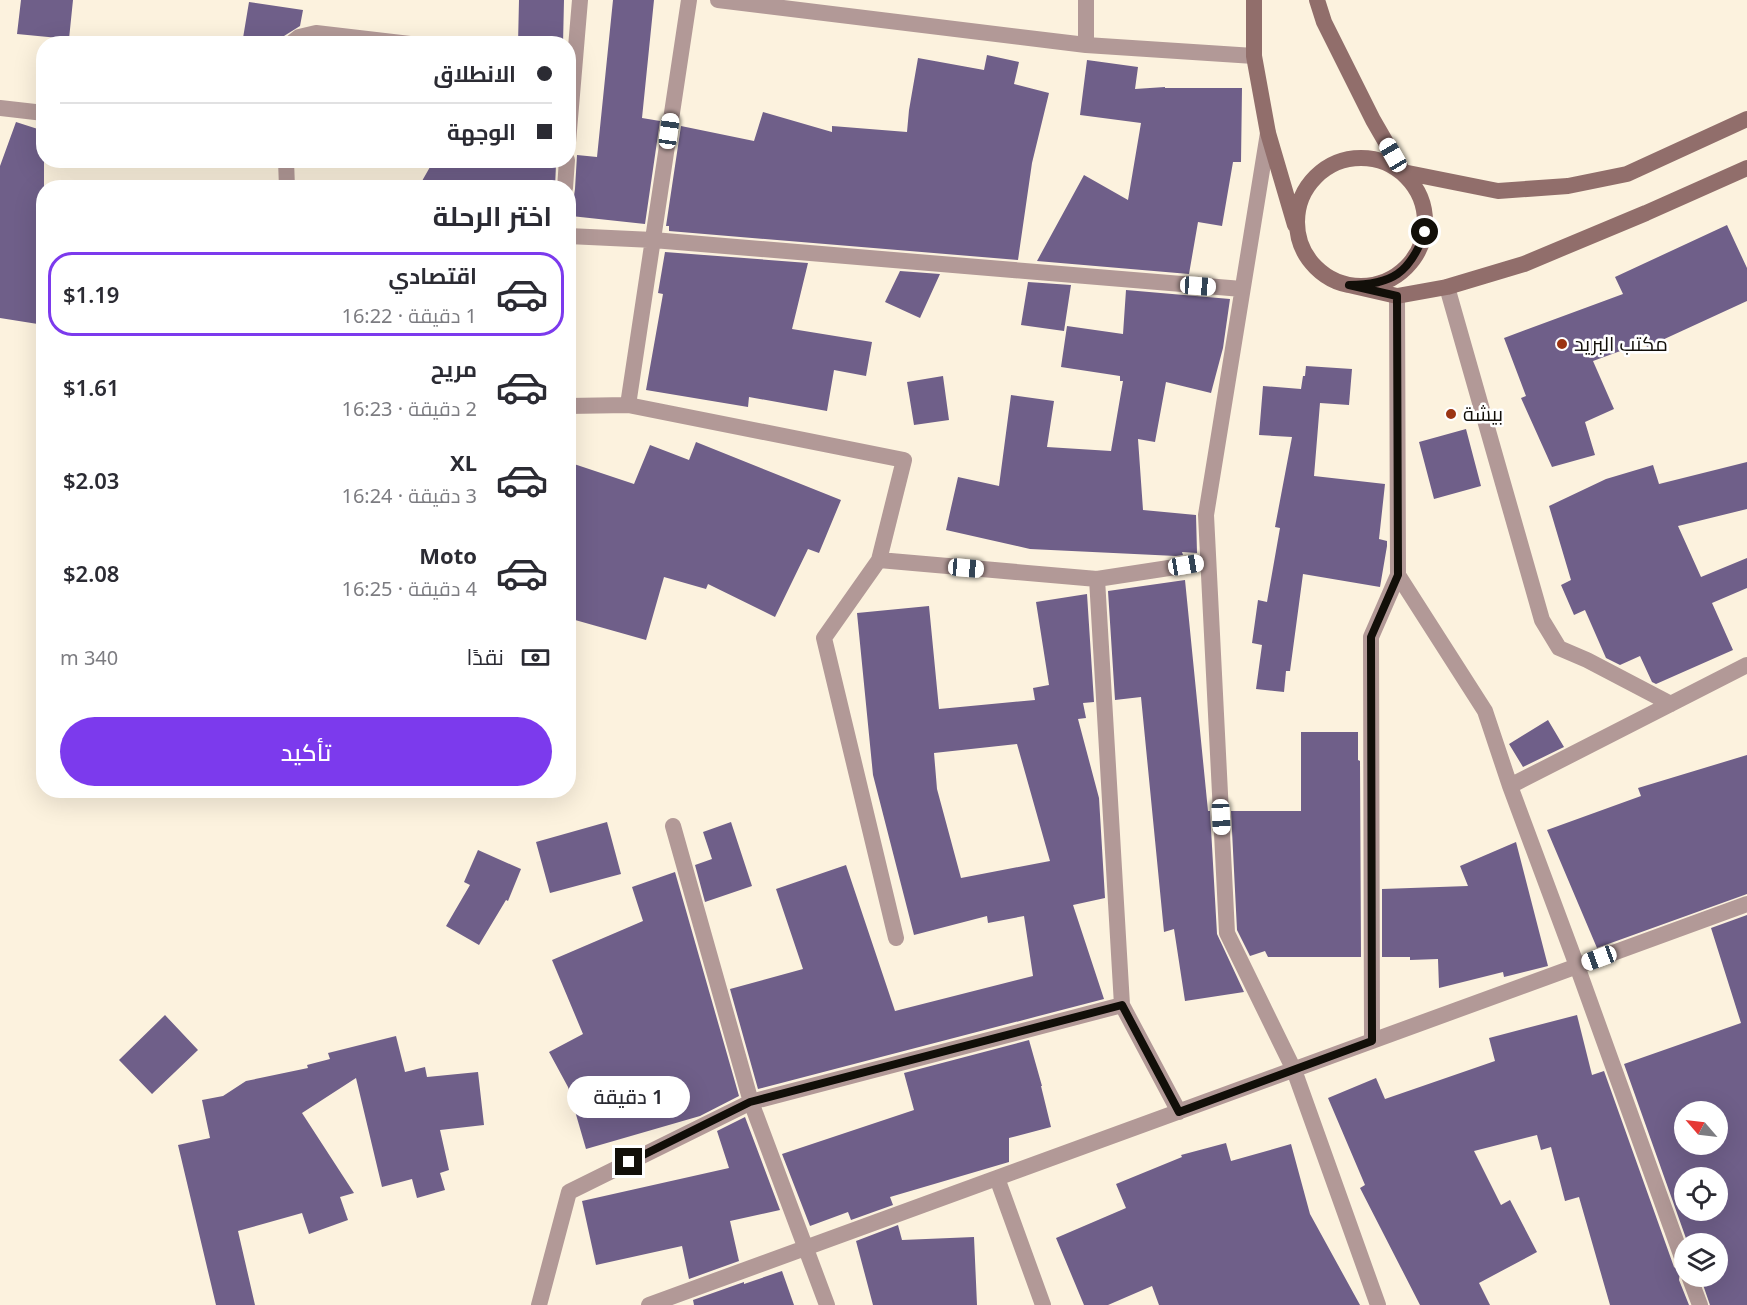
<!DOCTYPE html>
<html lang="ar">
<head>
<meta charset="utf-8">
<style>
  body { margin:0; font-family:"Noto Sans",Cairo,sans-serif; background:#f2f2f3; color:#2b2b33; direction:rtl; height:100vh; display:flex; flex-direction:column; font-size:22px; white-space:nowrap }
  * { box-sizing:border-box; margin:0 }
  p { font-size:20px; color:#7c7c81 }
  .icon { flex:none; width:33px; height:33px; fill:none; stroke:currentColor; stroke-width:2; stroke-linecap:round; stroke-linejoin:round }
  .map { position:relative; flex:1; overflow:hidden; direction:ltr }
  .details { position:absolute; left:36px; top:180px; width:540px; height:618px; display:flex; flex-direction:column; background:#fff; border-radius:24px; box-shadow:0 6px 24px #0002; direction:rtl }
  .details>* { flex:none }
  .guide { position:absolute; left:36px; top:36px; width:540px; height:132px; border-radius:24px; box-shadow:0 6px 24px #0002; direction:rtl; display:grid; align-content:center; height:132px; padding:0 24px; background:#fff }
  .needle { width:39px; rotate:298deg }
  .fabs { position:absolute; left:1674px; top:1101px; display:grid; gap:12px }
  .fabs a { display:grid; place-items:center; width:54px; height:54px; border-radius:50%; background:#fff; box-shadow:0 6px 24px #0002; font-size:30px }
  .end { position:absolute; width:27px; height:27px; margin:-14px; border:8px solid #120f09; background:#fff; box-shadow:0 0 0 3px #fff }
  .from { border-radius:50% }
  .bubble { position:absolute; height:42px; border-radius:21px; background:#fff; box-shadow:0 6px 24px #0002; font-size:20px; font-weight:600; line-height:42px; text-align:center; direction:rtl }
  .car { position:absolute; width:18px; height:36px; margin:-18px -9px; border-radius:8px; box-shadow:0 0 4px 2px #0007; background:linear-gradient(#fff 24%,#345 0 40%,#fff 0 76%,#345 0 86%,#fff 0) }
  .guide b { display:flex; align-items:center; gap:21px; height:57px; font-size:22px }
  .guide b+b { border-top:2px solid #e1e1e2 }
  .guide i { width:15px; height:15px; background:#2b2b33 }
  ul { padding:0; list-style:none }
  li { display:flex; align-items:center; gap:18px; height:84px; margin:0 12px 9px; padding:0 12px; border:3px solid transparent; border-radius:24px }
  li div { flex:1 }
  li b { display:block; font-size:22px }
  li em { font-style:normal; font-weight:600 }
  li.on { border-color:#7c3aed }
  li>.icon { width:54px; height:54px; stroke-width:1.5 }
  h2 { padding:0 24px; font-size:27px; line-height:72px }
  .pay { display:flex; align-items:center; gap:15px; height:66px; padding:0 24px; font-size:22px }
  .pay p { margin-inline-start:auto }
  .button { display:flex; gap:12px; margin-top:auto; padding:12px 24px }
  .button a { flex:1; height:69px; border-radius:36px; background:#7c3aed; color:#fff; font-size:24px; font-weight:600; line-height:69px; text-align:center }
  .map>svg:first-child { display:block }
</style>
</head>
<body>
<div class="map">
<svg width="1747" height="1305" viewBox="0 0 1747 1305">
  <rect width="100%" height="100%" fill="#fcf2de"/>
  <!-- building -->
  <path fill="#6f5f89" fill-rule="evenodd" d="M 21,0 L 73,0 L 69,39 L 17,34 Z
    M 519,0 L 564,0 L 563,44 L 518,44 Z
    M 613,0 L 654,0 L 642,118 L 660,121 L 645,224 L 571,216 L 575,189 L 577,155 L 597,157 Z
    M 249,2 L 303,10 L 300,26 L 284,36 L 280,44 L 242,44 Z
    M 987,55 L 1019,62 L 1014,84 L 1049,93 L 1032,163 L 1018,260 L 669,231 L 669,226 L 666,226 L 681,126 L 754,141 L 763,112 L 832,132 L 832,126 L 907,132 L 909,110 L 918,58 L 984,70 Z
    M 1087,60 L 1138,67 L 1135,89 L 1165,87 L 1165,88 L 1242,88 L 1241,162 L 1233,162 L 1222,226 L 1198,222 L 1189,274 L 1037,261 L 1084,175 L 1128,200 L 1141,123 L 1080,115 Z
    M 16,122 L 44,131 L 44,325 L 0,318 L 0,166 Z
    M 434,160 L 533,160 L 556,164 L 555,188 L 418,188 Z
    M 1727,225 L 1747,268 L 1747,301 L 1647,347 L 1645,342 L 1593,361 L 1614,409 L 1585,422 L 1595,455 L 1552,467 L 1521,398 L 1526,396 L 1504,338 L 1623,294 L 1615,277 Z
    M 665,252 L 808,263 L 792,329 L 872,342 L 866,376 L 834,370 L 827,411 L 749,397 L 748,407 L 646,390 L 663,294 L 658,293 Z
    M 900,271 L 940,274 L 920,318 L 885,302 Z
    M 1028,282 L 1071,285 L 1064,331 L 1021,325 Z
    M 1126,290 L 1230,299 L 1223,348 L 1211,393 L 1166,382 L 1155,442 L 1138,439 L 1143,510 L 1196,515 L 1197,553 L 1182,552 L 1183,555 L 1176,556 L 1030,549 L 946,530 L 958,477 L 999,486 L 1011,395 L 1054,401 L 1047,447 L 1111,451 L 1123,381 L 1120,381 L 1120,376 L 1061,367 L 1067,326 L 1123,334 Z
    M 1306,366 L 1352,369 L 1349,405 L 1320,403 L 1314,476 L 1385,484 L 1379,539 L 1387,541 L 1387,546 L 1380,587 L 1303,574 L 1290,671 L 1286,671 L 1284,692 L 1256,689 L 1262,645 L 1252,643 L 1258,600 L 1267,602 L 1280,528 L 1275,527 L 1292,437 L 1259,435 L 1263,386 L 1301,389 L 1303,376 L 1305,376 Z
    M 943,376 L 949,420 L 914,425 L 907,382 Z
    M 1466,429 L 1481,486 L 1434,499 L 1419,442 Z
    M 696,442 L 841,500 L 819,553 L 808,549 L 775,617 L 708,584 L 706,589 L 664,577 L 646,640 L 568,618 L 568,462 L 634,484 L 650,445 L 689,460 Z
    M 1747,462 L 1747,509 L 1678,526 L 1701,577 L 1747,558 L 1747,588 L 1712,603 L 1733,650 L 1656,684 L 1652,682 L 1640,656 L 1620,665 L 1606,658 L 1585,610 L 1574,615 L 1561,585 L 1571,580 L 1549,506 L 1606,479 L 1653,465 L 1659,484 Z
    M 1185,580 L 1208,811 L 1210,811 L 1217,934 L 1244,992 L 1185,1001 L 1174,929 L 1164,932 L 1141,697 L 1115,700 L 1108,591 Z
    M 1087,594 L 1094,702 L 1083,703 L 1086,718 L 1078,719 L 1099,798 L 1105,898 L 1073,905 L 1104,999 L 758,1089 L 730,989 L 803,969 L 776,889 L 846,865 L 895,1011 L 1033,976 L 1024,916 L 988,923 L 987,916 L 914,935 L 873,775 L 857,613 L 929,606 L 939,709 L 1035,700 L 1033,688 L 1049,685 L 1036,602 ZM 1017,744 L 1050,861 L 961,878 L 937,789 L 934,753 Z
    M 1548,720 L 1564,747 L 1523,767 L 1509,744 Z
    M 1301,732 L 1358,732 L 1358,760 L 1360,761 L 1361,957 L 1268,957 L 1265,951 L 1250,956 L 1237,930 L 1231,811 L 1301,811 Z
    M 1747,755 L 1747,894 L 1597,948 L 1547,830 L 1641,796 L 1638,788 Z
    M 607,822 L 621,874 L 550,893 L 536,842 Z
    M 731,822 L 752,886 L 705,902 L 695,865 L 712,859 L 703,832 Z
    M 1516,842 L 1548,966 L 1504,977 L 1503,972 L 1439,988 L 1438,959 L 1410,960 L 1410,957 L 1382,957 L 1382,889 L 1468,886 L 1460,866 Z
    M 478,850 L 521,869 L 508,901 L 506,900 L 479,945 L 446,926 L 470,885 L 464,882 Z
    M 675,872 L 739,1096 L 700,1116 L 586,1149 L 568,1087 L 549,1052 L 583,1034 L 552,960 L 643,921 L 632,887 Z
    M 1747,915 L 1747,1305 L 1710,1305 L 1700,1276 L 1718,1276 L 1718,1244 L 1688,1244 L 1624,1064 L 1741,1023 L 1711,928 ZM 1684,1112 L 1718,1112 L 1718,1144 L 1684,1144 ZM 1684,1178 L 1718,1178 L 1718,1210 L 1684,1210 Z
    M 165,1015 L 198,1050 L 152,1094 L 119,1060 Z
    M 1577,1015 L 1592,1075 L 1604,1071 L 1674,1267 L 1680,1272 L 1679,1280 L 1689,1305 L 1610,1305 L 1579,1197 L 1565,1201 L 1551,1147 L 1541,1150 L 1537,1135 L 1474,1151 L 1501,1205 L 1510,1200 L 1537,1252 L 1479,1283 L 1490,1305 L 1420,1305 L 1360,1188 L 1365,1185 L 1328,1098 L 1376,1078 L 1385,1099 L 1495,1061 L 1489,1038 Z
    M 396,1036 L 405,1072 L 425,1067 L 427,1077 L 478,1072 L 484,1125 L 440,1130 L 449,1170 L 440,1173 L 445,1190 L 417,1198 L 412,1179 L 382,1187 L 356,1078 L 302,1113 L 354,1193 L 340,1197 L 348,1220 L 309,1234 L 302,1213 L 238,1231 L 255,1305 L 216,1305 L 178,1145 L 210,1138 L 202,1100 L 223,1096 L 246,1081 L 308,1068 L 307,1065 L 330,1059 L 328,1053 Z
    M 1029,1040 L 1042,1086 L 1041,1086 L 1051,1127 L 1009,1138 L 1009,1162 L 890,1197 L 893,1205 L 851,1220 L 848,1212 L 810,1226 L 782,1154 L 914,1110 L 904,1073 Z
    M 745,1117 L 780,1210 L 730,1221 L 739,1261 L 689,1279 L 682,1246 L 596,1265 L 582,1201 L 729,1168 L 717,1131 Z
    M 1226,1143 L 1231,1161 L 1291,1144 L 1310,1214 L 1360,1305 L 1159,1305 L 1152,1286 L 1108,1305 L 1084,1305 L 1056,1238 L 1126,1208 L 1116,1184 L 1182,1157 L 1181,1155 Z
    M 898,1225 L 902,1240 L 974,1237 L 977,1305 L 873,1305 L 856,1241 Z
    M 782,1271 L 794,1305 L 694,1305 L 693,1300 L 744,1282 L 744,1284 Z"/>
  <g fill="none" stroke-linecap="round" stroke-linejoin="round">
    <!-- minor -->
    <path stroke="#b29997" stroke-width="16" d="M 718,0 L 1086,45
      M 1086,0 L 1086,45 L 1254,56
      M 290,44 L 299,37 L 316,33 L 410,44
      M 0,108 L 44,113
      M 1268,133 L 1206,515 L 1227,933 L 1294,1070 L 1378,1305
      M 568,142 L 580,0
      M 286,160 L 287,188
      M 565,188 L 567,160
      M 568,236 L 653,240 L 1242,289
      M 1447,287 L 1542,620 L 1559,648 L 1587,660 L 1671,704
      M 628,405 L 689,0
      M 568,406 L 628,405 L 904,460 L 879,560 L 1097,579
      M 879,560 L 824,638 L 896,938
      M 1398,575 L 1485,711 L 1510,786 L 1577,966 L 1684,1263
      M 1510,786 L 1747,665
      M 673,826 L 751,1102 L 827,1305
      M 1122,1005 L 1097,579 L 1208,562
      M 1372,1041 L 1371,637 L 1398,575 L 1397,296
      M 997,1178 L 1043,1305
      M 1689,1276 L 1700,1305
      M 539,1305 L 569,1192 L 751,1102 L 1122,1005 L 1179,1112
      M 649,1305 L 1747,904"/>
    <!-- secondary -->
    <path stroke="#916e6b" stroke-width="16" d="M 1254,0 L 1254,56 L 1268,133 L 1295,225
      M 1317,0 L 1324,22 L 1373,120 L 1403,172 L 1498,191 L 1568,186 L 1627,174 L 1747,119
      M1297 222a64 64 0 1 1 128 0a64 64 0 1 1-128 0Z
      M 1349,285 L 1397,296 L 1447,287 L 1524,264 L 1646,213 L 1747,168"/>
  </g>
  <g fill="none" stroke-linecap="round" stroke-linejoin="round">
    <!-- route -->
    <path stroke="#120f09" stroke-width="8" d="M 629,1162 L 750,1102 L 1122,1005 L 1179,1112 L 1372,1041 L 1371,637 L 1398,575 L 1397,296 L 1349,285 C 1392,285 1410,273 1425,232"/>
  </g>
  <!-- markers -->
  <g fill="#9b3412" stroke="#fff" stroke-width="2">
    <circle cx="1562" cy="344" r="6"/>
    <circle cx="1451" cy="414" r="6"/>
  </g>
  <g text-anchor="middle" stroke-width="5" stroke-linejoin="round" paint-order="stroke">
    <!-- poi labels -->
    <g font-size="20" fill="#120f09" stroke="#fff" text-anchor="start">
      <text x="1574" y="351">مكتب البريد</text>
      <text x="1463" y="421">بيشة</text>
    </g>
  </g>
</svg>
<div class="fabs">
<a><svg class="needle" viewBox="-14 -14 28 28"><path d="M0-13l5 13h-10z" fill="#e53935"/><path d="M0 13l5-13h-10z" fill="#7c7c81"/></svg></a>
<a><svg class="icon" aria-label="locate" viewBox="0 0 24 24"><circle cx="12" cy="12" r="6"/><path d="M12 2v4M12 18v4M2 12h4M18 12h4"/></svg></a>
<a><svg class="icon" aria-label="layers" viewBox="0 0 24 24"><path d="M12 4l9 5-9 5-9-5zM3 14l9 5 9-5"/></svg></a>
</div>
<i class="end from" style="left:1425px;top:232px"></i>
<i class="end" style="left:629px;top:1162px"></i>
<div class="bubble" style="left:567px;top:1076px;width:123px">1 دقيقة</div>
<i class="car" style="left:669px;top:131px;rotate:8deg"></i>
<i class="car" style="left:1393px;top:155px;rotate:330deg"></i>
<i class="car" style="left:1198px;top:286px;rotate:94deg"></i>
<i class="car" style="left:1186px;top:565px;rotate:81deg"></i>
<i class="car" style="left:966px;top:568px;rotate:95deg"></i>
<i class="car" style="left:1221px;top:817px;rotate:177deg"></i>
<i class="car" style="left:1599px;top:958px;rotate:250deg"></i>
<div class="guide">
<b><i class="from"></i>الانطلاق</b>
<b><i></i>الوجهة</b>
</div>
<section class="details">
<h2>اختر الرحلة</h2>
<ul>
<li class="on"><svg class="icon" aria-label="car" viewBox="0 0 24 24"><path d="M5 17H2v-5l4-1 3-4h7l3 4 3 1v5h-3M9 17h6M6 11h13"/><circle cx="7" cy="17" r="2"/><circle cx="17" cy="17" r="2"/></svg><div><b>اقتصادي</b><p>1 دقيقة · 16:22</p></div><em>$1.19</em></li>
<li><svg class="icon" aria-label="car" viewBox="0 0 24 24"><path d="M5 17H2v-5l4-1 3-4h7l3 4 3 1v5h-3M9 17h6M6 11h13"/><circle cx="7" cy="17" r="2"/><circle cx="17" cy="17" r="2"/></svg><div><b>مريح</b><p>2 دقيقة · 16:23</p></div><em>$1.61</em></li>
<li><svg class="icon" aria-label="car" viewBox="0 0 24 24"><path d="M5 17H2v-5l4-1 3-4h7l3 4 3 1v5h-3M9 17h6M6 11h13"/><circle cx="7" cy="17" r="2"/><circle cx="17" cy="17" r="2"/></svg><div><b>XL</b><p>3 دقيقة · 16:24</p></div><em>$2.03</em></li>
<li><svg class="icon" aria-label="car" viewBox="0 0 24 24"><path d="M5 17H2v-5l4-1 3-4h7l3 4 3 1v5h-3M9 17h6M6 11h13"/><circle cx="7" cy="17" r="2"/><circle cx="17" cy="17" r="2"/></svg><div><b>Moto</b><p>4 دقيقة · 16:25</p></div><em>$2.08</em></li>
</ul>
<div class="pay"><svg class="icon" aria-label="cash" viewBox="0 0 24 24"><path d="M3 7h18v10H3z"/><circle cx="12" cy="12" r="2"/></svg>نقدًا<p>340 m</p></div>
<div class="button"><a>تأكيد</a></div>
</section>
</div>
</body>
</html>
